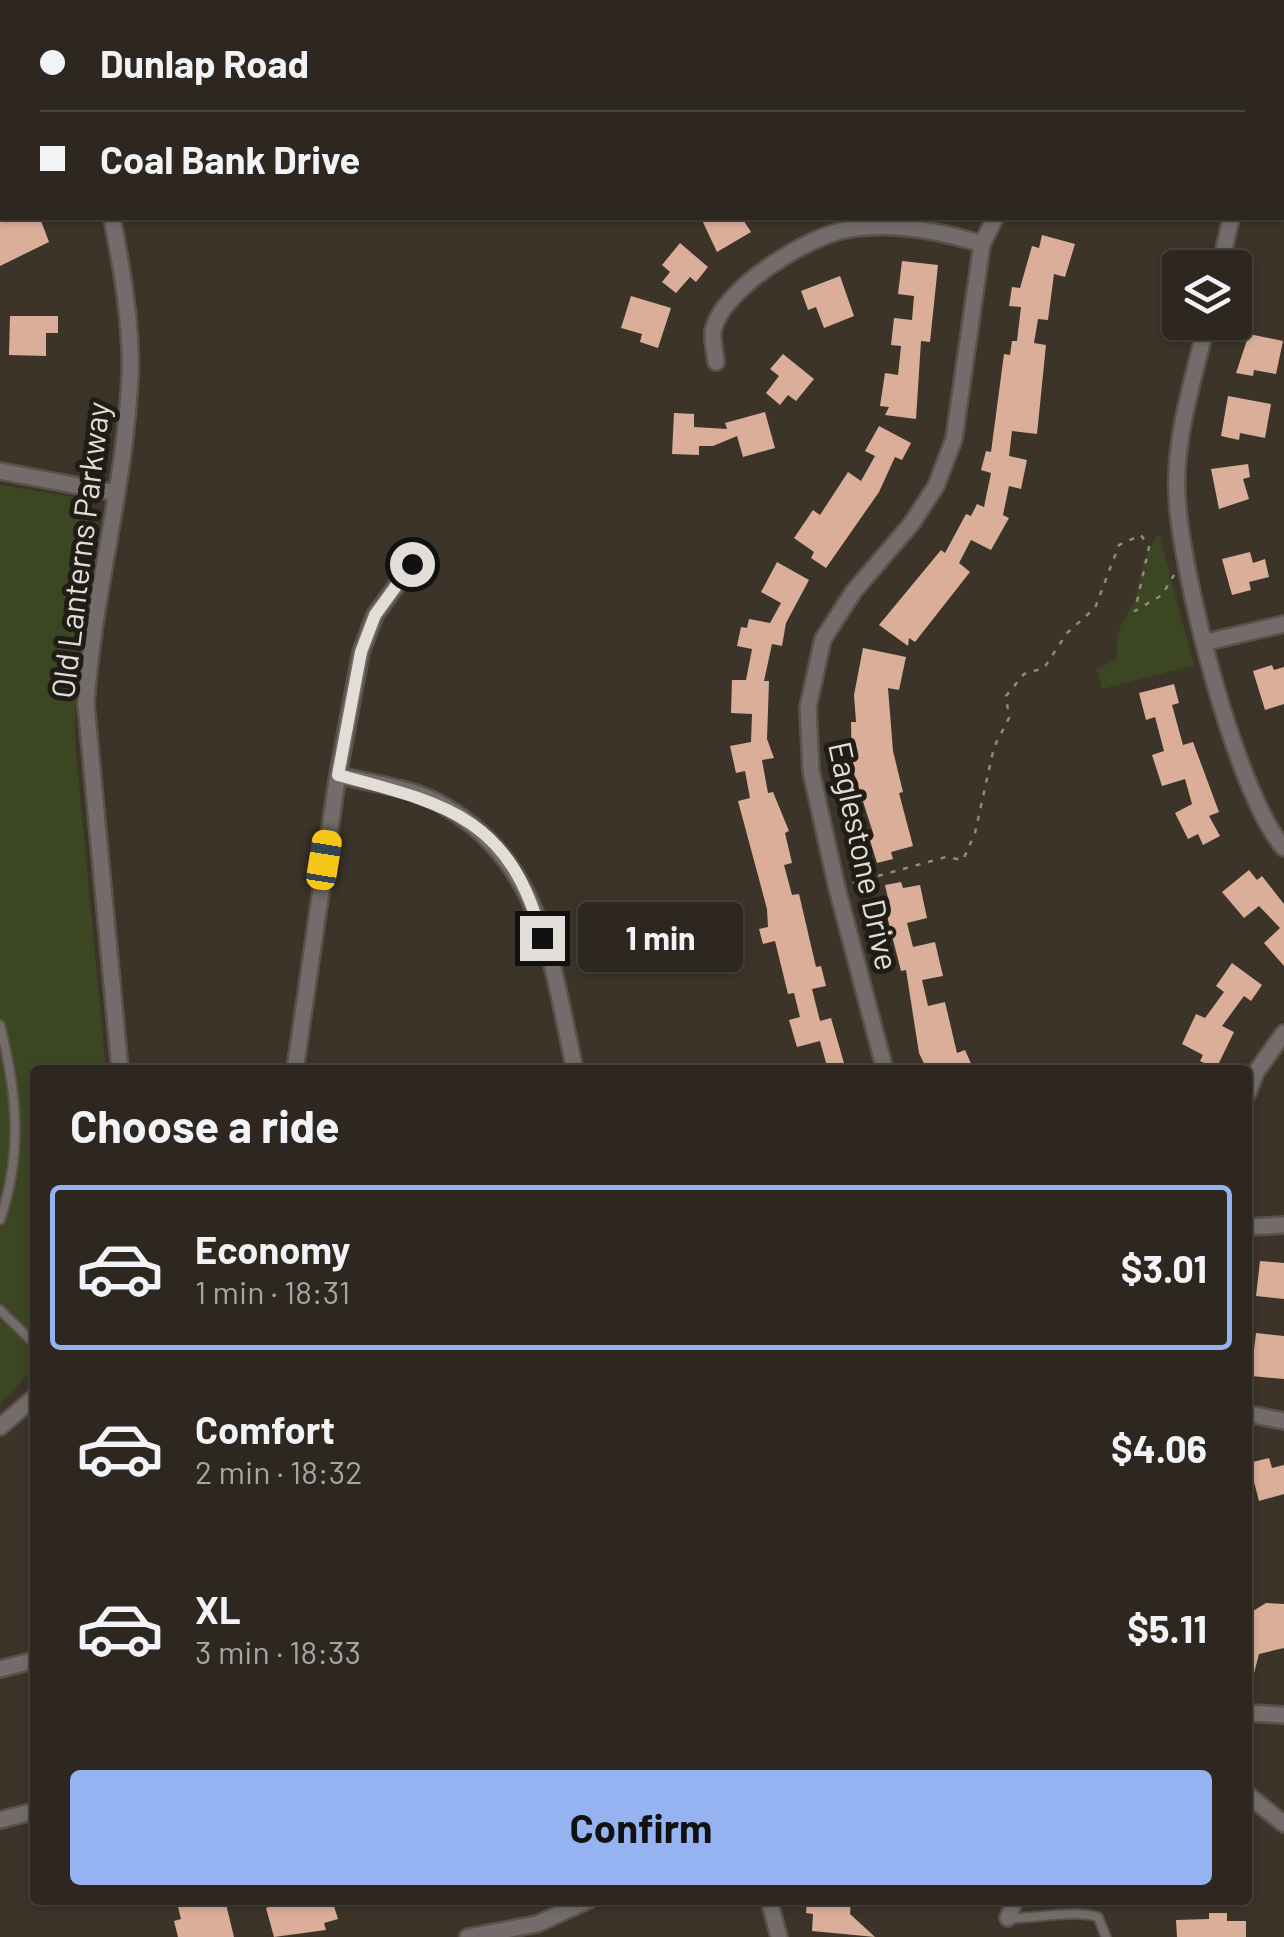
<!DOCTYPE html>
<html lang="en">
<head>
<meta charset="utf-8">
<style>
  body { margin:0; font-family:Barlow,sans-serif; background:#352f28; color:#f1f3f6; height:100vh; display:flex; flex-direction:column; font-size:38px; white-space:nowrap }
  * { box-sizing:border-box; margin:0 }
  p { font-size:32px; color:#a7a5a4 }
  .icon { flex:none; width:55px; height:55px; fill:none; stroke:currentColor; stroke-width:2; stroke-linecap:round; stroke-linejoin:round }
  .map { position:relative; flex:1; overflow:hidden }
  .panel { position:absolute; left:30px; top:1065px; width:1222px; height:840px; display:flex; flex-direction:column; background:#2d271f; border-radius:10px; box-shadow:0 2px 8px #0004,0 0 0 2px #48443d }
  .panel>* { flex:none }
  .guide { position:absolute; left:0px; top:0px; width:1285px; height:220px; box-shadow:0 2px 8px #0004,0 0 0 2px #48443d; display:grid; align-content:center; height:220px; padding:0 40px; background:#2d271f }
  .fabs { position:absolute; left:1162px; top:250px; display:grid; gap:20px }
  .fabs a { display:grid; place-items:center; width:90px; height:90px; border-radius:10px; background:#2d271f; box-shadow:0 2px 8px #0004,0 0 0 2px #48443d; font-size:50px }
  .end { position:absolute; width:45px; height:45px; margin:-22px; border:12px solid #e2ddd6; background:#111; box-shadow:0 0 0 5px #111 }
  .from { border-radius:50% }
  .bubble { position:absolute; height:70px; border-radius:10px; background:#2d271f; box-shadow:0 2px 8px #0004,0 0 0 2px #48443d; font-size:32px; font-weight:700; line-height:70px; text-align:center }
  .car { position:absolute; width:30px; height:60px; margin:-30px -15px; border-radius:12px; box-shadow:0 0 8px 2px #0007; background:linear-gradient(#f5c518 24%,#345 0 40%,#f5c518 0 76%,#345 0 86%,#f5c518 0) }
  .guide b { display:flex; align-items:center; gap:35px; height:95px; font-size:38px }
  .guide b+b { border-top:2px solid #48443d }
  .guide i { width:25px; height:25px; background:#f1f3f6 }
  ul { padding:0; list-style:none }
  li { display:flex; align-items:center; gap:30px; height:165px; margin:0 20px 15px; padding:0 20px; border:5px solid transparent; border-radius:10px }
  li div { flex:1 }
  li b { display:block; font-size:38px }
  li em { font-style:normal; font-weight:700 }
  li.current { border-color:#95b2f1 }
  li>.icon { width:90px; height:90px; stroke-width:1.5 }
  h2 { padding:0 40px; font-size:45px; line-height:120px }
  .button { display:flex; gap:20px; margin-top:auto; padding:20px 40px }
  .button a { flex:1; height:115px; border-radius:10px; background:#95b2f1; color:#111; font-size:40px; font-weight:700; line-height:115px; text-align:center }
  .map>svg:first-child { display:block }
</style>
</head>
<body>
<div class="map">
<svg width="1284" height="1937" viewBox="0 0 1284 1937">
  <rect width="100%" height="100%" fill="#3c3429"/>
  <!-- green -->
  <path fill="#3d4622" d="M 0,485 L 81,498 L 90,501 L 99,514 L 76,664 L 75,742 L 106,1070 L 35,1070 L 35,1367 L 0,1404 Z
    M 1159,534 L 1194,665 L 1102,689 L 1096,669 L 1117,659 C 1113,623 1130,619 1137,592 C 1143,568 1143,554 1159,534 Z"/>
  <!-- building -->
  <path fill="#daae99" d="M 0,218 L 15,218 L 17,222 L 40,218 L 49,242 L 0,266 Z
    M 701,218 L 742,218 L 751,232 L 717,252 Z
    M 1042,235 L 1075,244 L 1065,277 L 1054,274 L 1048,320 L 1038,319 L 1034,343 L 1046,345 L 1037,434 L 1012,431 L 1009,456 L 1027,460 L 1021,489 L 1009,486 L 1003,515 L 1009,518 L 991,550 L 971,540 L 959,563 L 970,572 L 915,642 L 909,638 L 908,646 L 879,625 L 941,550 L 945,553 L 966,514 L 971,516 L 977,504 L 984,507 L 991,473 L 981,470 L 986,451 L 991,452 L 1004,354 L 1010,355 L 1012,341 L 1017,341 L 1021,307 L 1009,306 L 1012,287 L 1020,288 L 1032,246 L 1039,248 Z
    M 680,243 L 708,267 L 696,282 L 690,277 L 676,293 L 662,282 L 670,272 L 662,265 Z
    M 902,261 L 938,265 L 930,342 L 921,341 L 916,419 L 885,415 L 889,407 L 880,406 L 885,373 L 898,375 L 901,346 L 891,345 L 894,318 L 912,320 L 914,296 L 898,294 Z
    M 840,276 L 854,316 L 824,328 L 816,307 L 808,310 L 801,291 Z
    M 631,296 L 671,308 L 658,348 L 640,342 L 642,334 L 621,328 Z
    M 10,316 L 58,316 L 58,333 L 46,333 L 46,356 L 9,355 Z
    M 1249,334 L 1283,341 L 1276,374 L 1254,370 L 1253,376 L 1236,373 Z
    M 783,354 L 814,379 L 796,401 L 788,395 L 780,405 L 766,393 L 779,376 L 770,369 Z
    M 1228,396 L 1271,404 L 1265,438 L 1240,433 L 1239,440 L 1221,436 Z
    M 765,412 L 775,448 L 743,457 L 737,436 L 713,446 L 699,446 L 699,455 L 672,454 L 674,413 L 694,414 L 694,427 L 727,429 L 725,423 Z
    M 879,426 L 911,443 L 902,460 L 895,457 L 879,492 L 826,568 L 811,558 L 814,552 L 794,538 L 813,510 L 820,515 L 848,472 L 861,481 L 875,456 L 865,451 Z
    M 1248,464 L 1250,477 L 1243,479 L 1249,499 L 1219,509 L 1211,469 Z
    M 1250,552 L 1253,563 L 1265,559 L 1269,577 L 1249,582 L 1251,590 L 1232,595 L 1222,559 Z
    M 777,562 L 809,580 L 786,623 L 782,646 L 772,644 L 764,681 L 769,681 L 767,739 L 774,758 L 762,760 L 768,793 L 773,792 L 789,831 L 785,833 L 792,863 L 784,865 L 792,895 L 799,894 L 816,967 L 821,966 L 826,986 L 812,989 L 820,1021 L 831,1018 L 846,1070 L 828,1070 L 820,1041 L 797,1047 L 789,1020 L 800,1017 L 794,993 L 788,994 L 775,941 L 763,944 L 759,929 L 768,927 L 767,909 L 738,801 L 750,798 L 745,771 L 736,773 L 730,746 L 751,742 L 752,714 L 731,713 L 732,680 L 746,680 L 752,649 L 737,646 L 741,627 L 747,628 L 749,619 L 770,623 L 781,603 L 761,592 Z
    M 863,648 L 906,657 L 899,690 L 888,688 L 893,751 L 903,792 L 899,793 L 913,846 L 891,852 L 893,859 L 877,863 L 869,837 L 874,836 L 852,767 L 851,722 L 856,722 L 854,695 Z
    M 1272,665 L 1274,670 L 1284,667 L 1284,704 L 1265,710 L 1253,671 Z
    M 1174,684 L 1179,703 L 1172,705 L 1183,745 L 1193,742 L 1219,812 L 1209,816 L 1220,836 L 1203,845 L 1198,834 L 1188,839 L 1175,813 L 1192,804 L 1185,779 L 1162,786 L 1152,755 L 1164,751 L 1155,717 L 1146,720 L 1139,693 Z
    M 1249,870 L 1257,880 L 1262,876 L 1284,904 L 1284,966 L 1264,943 L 1280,928 L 1259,906 L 1244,918 L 1222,892 Z
    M 901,882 L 903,888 L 920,885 L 927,918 L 907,923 L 913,947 L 935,942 L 943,976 L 922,980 L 928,1006 L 945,1002 L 957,1053 L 965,1050 L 974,1070 L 927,1070 L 919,1053 L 906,970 L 901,971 L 885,908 L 890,907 L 885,885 Z
    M 1232,963 L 1262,985 L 1251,1001 L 1244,996 L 1222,1026 L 1234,1032 L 1216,1069 L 1200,1061 L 1203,1055 L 1182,1044 L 1196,1014 L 1205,1018 L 1224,992 L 1216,986 Z
    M 1260,1261 L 1284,1263 L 1284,1299 L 1256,1296 Z
    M 1256,1333 L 1284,1336 L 1284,1379 L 1251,1376 Z
    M 1269,1458 L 1272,1468 L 1284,1465 L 1284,1494 L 1259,1501 L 1249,1463 Z
    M 1266,1603 L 1284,1604 L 1284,1648 L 1259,1654 L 1252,1681 L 1248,1680 L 1248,1614 Z
    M 204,1900 L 225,1900 L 234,1937 L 178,1937 L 174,1921 L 181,1919 L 178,1907 Z
    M 284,1900 L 332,1900 L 338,1919 L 324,1923 L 326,1930 L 274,1937 L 266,1908 Z
    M 807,1900 L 851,1900 L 850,1914 L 875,1937 L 812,1931 L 813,1914 L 806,1913 Z
    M 1209,1913 L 1227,1913 L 1227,1921 L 1246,1921 L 1246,1937 L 1177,1937 L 1176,1920 L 1209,1919 Z"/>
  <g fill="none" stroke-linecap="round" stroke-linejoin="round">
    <defs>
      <path id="lane" d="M 0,1025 C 17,1093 23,1152 0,1220
        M 0,1310 L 35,1344
        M 1008,1918 C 1037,1919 1071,1909 1098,1917 L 1106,1937"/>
      <path id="street" d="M 64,0 L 65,2
        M 1150,0 L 1150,2
        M 165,2 L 175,0
        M 665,2 L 666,0
        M 856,2 L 857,0
        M 1282,144 L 1284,144
        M 1282,176 L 1284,177
        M 112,218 C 122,269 132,325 130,377 C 125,487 93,595 86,704 L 120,1070
        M 1220,268 L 1231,218
        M 1207,322 C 1194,377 1174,438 1177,495 C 1180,570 1236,794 1284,848
        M 716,362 C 715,353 712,340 713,331 C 721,290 806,237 845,230 C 889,221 940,231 982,244
        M 0,471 L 116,493
        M 1207,642 L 1284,624
        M 338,775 C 368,783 407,787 435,801 C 543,857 551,962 575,1070
        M 295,1070 L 337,780 L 361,652 L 375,615 L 412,564
        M 885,1070 L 837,888 L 811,771 L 808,707 L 823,639 L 854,591 L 912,523 L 936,486 L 954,439 L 982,244 L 995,218
        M 1248,1093 L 1256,1072 L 1284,1033
        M 1248,1227 L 1284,1225
        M 1248,1414 L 1284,1421
        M 0,1427 L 35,1397
        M 0,1669 L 35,1660
        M 1248,1713 L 1284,1715
        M 1248,1795 L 1284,1824
        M 0,1820 L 35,1811
        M 769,1900 L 779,1937
        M 1008,1918 L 1015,1900
        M 468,1937 L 537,1924 L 589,1900"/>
    </defs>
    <!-- lane casing -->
    <use href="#lane" stroke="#5a5248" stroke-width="12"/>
    <!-- street casing -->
    <use href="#street" stroke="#5a5248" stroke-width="20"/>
    <!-- path -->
    <path stroke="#918a81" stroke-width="2.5" stroke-dasharray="5 8" stroke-linecap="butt" d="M 853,883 L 946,857 L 963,860 L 975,833 L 994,747 L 1009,718 L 1006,696 L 1024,674 L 1044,668 L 1067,633 L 1095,608 L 1119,545 L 1141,535 L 1149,547 L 1135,611 L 1162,595 L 1174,575"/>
    <!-- lane -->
    <use href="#lane" stroke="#736c6a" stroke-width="8"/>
    <!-- street -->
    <use href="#street" stroke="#736c6a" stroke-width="15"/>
  </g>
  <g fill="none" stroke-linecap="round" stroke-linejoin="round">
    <!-- route -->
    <path stroke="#e2ddd6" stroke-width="12" d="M 412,564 L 375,615 L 361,652 L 338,775 C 446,804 510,817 542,938"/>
  </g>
  <g text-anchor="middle" stroke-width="10" stroke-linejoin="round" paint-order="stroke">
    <!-- street labels -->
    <g font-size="32" fill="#e2ddd6" stroke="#201d17">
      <text transform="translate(81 550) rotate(-83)" y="11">Old Lanterns Parkway</text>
      <text transform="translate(863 856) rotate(78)" y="11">Eaglestone Drive</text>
    </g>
  </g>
</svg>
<div class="fabs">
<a><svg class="icon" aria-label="layers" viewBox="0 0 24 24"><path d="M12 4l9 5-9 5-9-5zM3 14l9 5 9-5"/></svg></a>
</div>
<i class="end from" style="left:412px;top:564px"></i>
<i class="end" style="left:542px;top:938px"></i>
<div class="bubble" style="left:578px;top:902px;width:165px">1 min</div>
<i class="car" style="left:324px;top:860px;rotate:9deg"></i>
<div class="guide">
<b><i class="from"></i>Dunlap Road</b>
<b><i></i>Coal Bank Drive</b>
</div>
<section class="panel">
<h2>Choose a ride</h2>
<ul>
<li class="current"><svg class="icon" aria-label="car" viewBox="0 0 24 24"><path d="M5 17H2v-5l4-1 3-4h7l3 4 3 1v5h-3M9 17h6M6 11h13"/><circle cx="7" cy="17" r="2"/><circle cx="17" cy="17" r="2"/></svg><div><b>Economy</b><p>1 min · 18:31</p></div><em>$3.01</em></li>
<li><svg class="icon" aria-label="car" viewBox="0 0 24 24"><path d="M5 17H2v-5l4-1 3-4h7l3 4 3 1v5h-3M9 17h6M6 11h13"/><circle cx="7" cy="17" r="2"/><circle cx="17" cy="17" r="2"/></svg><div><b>Comfort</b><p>2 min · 18:32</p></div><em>$4.06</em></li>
<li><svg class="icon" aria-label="car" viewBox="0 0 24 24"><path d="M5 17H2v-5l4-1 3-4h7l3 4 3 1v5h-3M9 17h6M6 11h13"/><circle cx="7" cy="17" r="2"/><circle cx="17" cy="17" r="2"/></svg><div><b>XL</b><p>3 min · 18:33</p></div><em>$5.11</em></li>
</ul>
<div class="button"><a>Confirm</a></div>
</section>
</div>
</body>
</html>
